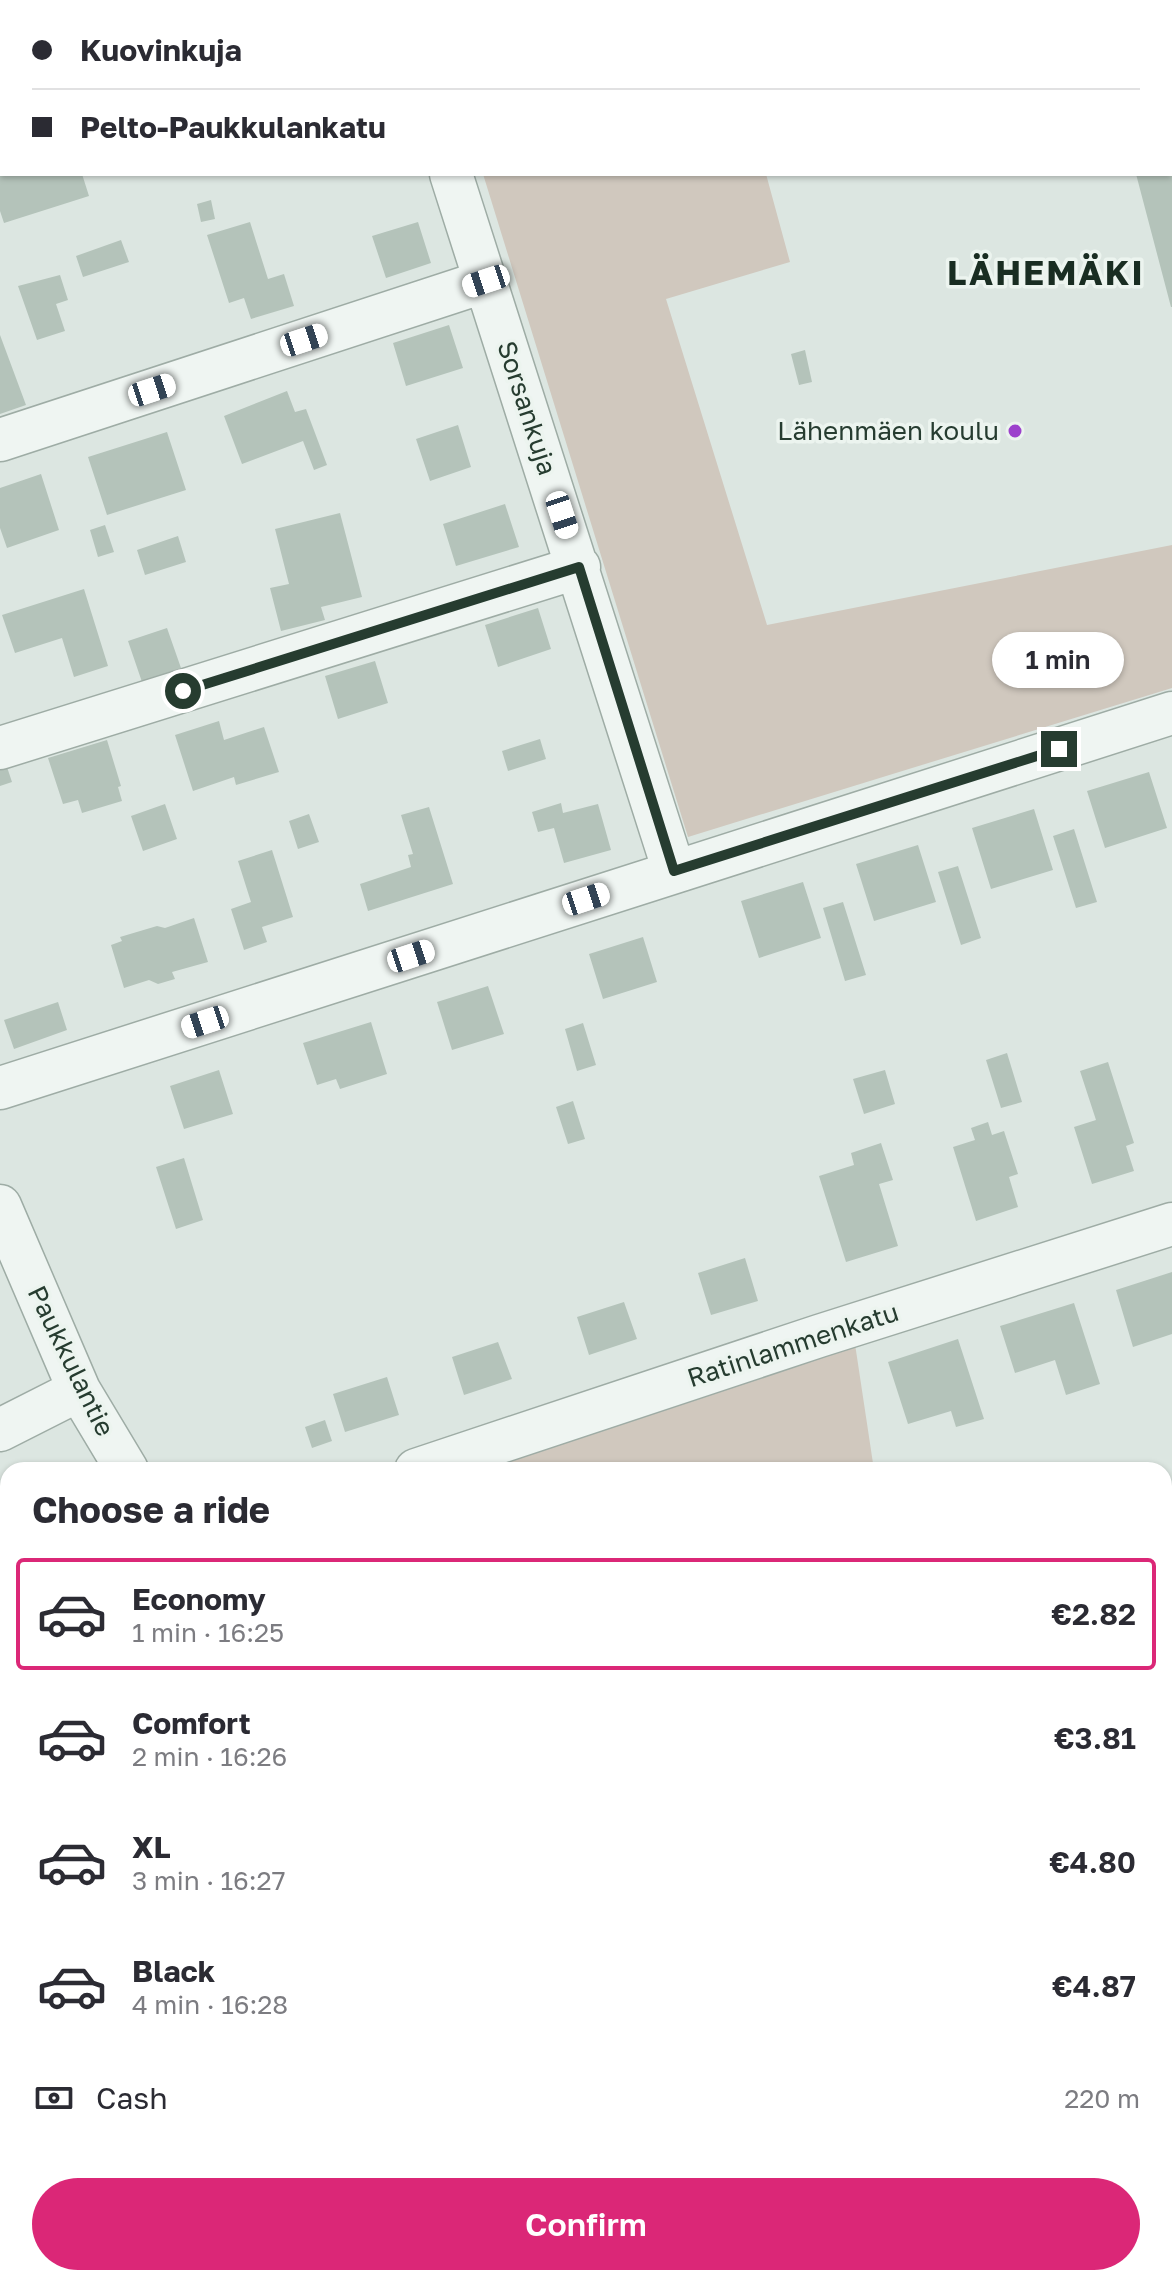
<!DOCTYPE html>
<html lang="en">
<head>
<meta charset="utf-8">
<style>
  body { margin:0; font-family:"Golos Text",sans-serif; background:#f2f2f3; color:#2b2b33; height:100vh; display:flex; flex-direction:column; font-size:30px; white-space:nowrap }
  * { box-sizing:border-box; margin:0 }
  p { font-size:26px; color:#7c7c81 }
  .icon { flex:none; width:44px; height:44px; fill:none; stroke:currentColor; stroke-width:2; stroke-linecap:round; stroke-linejoin:round }
  .map { position:relative; flex:1; overflow:hidden }
  .side { position:absolute; left:0px; top:1462px; width:1172px; height:824px; display:flex; flex-direction:column; background:#fff; border-radius:24px 24px 0 0; box-shadow:0 2px 6px #0004 }
  .side>* { flex:none }
  .top-card { position:absolute; left:0px; top:0px; width:1172px; height:176px; box-shadow:0 2px 6px #0004; display:grid; align-content:center; height:176px; padding:0 32px; background:#fff }
  .end { position:absolute; width:36px; height:36px; margin:-18px; border:10px solid #263c30; background:#fff; box-shadow:0 0 0 4px #fff }
  .from { border-radius:50% }
  .bubble { position:absolute; height:56px; border-radius:28px; background:#fff; box-shadow:0 2px 6px #0004; font-size:26px; font-weight:600; line-height:56px; text-align:center }
  .car { position:absolute; width:24px; height:48px; margin:-24px -12px; border-radius:10px; box-shadow:0 0 6px 2px #0007; background:linear-gradient(#fff 24%,#345 0 40%,#fff 0 76%,#345 0 86%,#fff 0) }
  .top-card b { display:flex; align-items:center; gap:28px; height:76px; font-size:30px }
  .top-card b+b { border-top:2px solid #e1e1e2 }
  .top-card i { width:20px; height:20px; background:#2b2b33 }
  ul { padding:0; list-style:none }
  li { display:flex; align-items:center; gap:24px; height:112px; margin:0 16px 12px; padding:0 16px; border:4px solid transparent; border-radius:8px }
  li div { flex:1 }
  li b { display:block; font-size:30px }
  li em { font-style:normal; font-weight:600 }
  li.selected { border-color:#db2777 }
  li>.icon { width:72px; height:72px; stroke-width:1.5 }
  h2 { padding:0 32px; font-size:36px; line-height:96px }
  .pay { display:flex; align-items:center; gap:20px; height:88px; padding:0 32px; font-size:30px }
  .pay p { margin-inline-start:auto }
  .cta { display:flex; gap:16px; margin-top:auto; padding:16px 32px }
  .cta a { flex:1; height:92px; border-radius:48px; background:#db2777; color:#fff; font-size:32px; font-weight:600; line-height:92px; text-align:center }
  .map>svg:first-child { display:block }
</style>
</head>
<body>
<div class="map">
<svg width="1172" height="2286" viewBox="0 0 1172 2286">
  <rect width="100%" height="100%" fill="#dce6e1"/>
  <!-- green -->
  <path fill="#d0c8be" d="M 483,174 L 766,174 L 790,262 L 666,299 L 767,625 L 1172,545 L 1172,688 L 688,837 Z
    M 855,1344 L 874,1470 L 460,1470 Z
    M 1172,1488 L 1172,2286 L 634,2286 L 629,2278 L 1164,2278 L 1164,1490 Z"/>
  <g fill="none" stroke-linecap="round" stroke-linejoin="round">
    <!-- stream -->
    <path stroke="#97c7a7" stroke-width="11" d="M 1164,1652 L 1172,1652
      M 1164,1773 L 1172,1779"/>
  </g>
  <!-- building -->
  <path fill="#b4c3ba" d="M 0,174 L 82,174 L 89,196 L 4,223 L 0,211 Z
    M 1136,174 L 1172,174 L 1172,307 L 1171,307 Z
    M 211,200 L 215,219 L 201,222 L 197,204 Z
    M 250,222 L 268,279 L 284,274 L 294,306 L 251,319 L 244,298 L 229,303 L 207,235 Z
    M 418,222 L 431,263 L 386,278 L 372,236 Z
    M 121,240 L 129,262 L 83,277 L 76,256 Z
    M 60,275 L 68,300 L 56,304 L 65,331 L 37,340 L 18,286 Z
    M 449,325 L 463,368 L 406,386 L 393,343 Z
    M 0,335 L 26,405 L 0,414 Z
    M 805,350 L 812,382 L 799,385 L 791,354 Z
    M 287,391 L 295,412 L 306,409 L 327,465 L 314,470 L 303,441 L 242,464 L 224,416 Z
    M 458,425 L 471,467 L 430,481 L 416,439 Z
    M 167,432 L 186,490 L 107,515 L 88,457 Z
    M 41,474 L 59,530 L 7,548 L 0,528 L 0,488 Z
    M 505,504 L 519,547 L 456,566 L 443,524 Z
    M 340,513 L 362,597 L 321,607 L 325,620 L 281,631 L 270,588 L 289,584 L 275,529 Z
    M 105,525 L 114,552 L 98,557 L 90,530 Z
    M 178,536 L 186,562 L 145,575 L 137,550 Z
    M 84,589 L 108,666 L 74,677 L 62,638 L 15,653 L 2,615 Z
    M 538,608 L 551,649 L 498,667 L 485,625 Z
    M 167,628 L 181,668 L 142,682 L 128,641 Z
    M 375,661 L 388,703 L 338,719 L 325,676 Z
    M 219,721 L 224,740 L 264,727 L 279,772 L 236,785 L 234,777 L 193,791 L 175,735 Z
    M 540,739 L 546,759 L 508,771 L 502,751 Z
    M 107,740 L 121,786 L 118,787 L 122,801 L 82,813 L 78,800 L 63,804 L 48,758 Z
    M 5,761 L 12,782 L 0,786 L 0,763 Z
    M 1149,772 L 1167,828 L 1105,848 L 1087,791 Z
    M 561,803 L 563,813 L 598,804 L 611,850 L 564,863 L 554,828 L 538,832 L 532,812 Z
    M 165,804 L 177,839 L 143,851 L 131,816 Z
    M 429,807 L 453,884 L 368,911 L 360,884 L 411,867 L 408,855 L 413,854 L 401,815 Z
    M 1034,809 L 1053,870 L 991,889 L 972,828 Z
    M 309,814 L 319,842 L 298,849 L 289,821 Z
    M 1074,829 L 1097,902 L 1076,908 L 1053,836 Z
    M 918,845 L 936,902 L 874,921 L 856,864 Z
    M 272,850 L 293,917 L 262,927 L 267,942 L 244,950 L 231,909 L 251,902 L 238,861 Z
    M 958,866 L 981,938 L 961,945 L 938,872 Z
    M 803,882 L 821,938 L 759,958 L 741,901 Z
    M 843,902 L 866,975 L 845,981 L 823,908 Z
    M 194,918 L 208,962 L 172,972 L 175,979 L 158,984 L 149,980 L 124,988 L 111,945 L 122,941 L 120,937 L 157,926 L 165,928 Z
    M 643,937 L 657,982 L 603,999 L 589,954 Z
    M 488,986 L 504,1034 L 452,1050 L 437,1002 Z
    M 58,1002 L 67,1030 L 14,1049 L 4,1020 Z
    M 371,1022 L 387,1074 L 340,1089 L 336,1079 L 317,1085 L 303,1043 Z
    M 583,1023 L 596,1065 L 577,1071 L 565,1029 Z
    M 1007,1053 L 1022,1102 L 1001,1108 L 986,1060 Z
    M 1108,1062 L 1134,1143 L 1126,1146 L 1134,1171 L 1092,1184 L 1074,1127 L 1096,1120 L 1080,1071 Z
    M 219,1070 L 233,1114 L 184,1129 L 170,1086 Z
    M 885,1070 L 895,1104 L 864,1114 L 853,1079 Z
    M 573,1101 L 585,1139 L 568,1144 L 556,1107 Z
    M 988,1122 L 992,1135 L 1004,1131 L 1018,1174 L 1009,1177 L 1018,1207 L 976,1221 L 953,1147 L 975,1140 L 971,1128 Z
    M 881,1143 L 893,1180 L 879,1184 L 898,1246 L 846,1262 L 819,1176 L 854,1165 L 851,1153 Z
    M 184,1158 L 203,1220 L 176,1229 L 156,1167 Z
    M 745,1258 L 758,1301 L 711,1315 L 698,1273 Z
    M 1172,1272 L 1172,1334 L 1133,1347 L 1116,1290 Z
    M 624,1302 L 637,1339 L 589,1355 L 577,1317 Z
    M 1074,1303 L 1100,1384 L 1066,1395 L 1055,1360 L 1015,1373 L 1000,1326 Z
    M 958,1339 L 984,1419 L 956,1427 L 951,1411 L 908,1424 L 888,1362 Z
    M 498,1342 L 512,1379 L 464,1395 L 452,1357 Z
    M 387,1377 L 399,1415 L 345,1432 L 333,1394 Z
    M 325,1420 L 332,1441 L 312,1448 L 305,1427 Z
    M 0,1776 L 8,1789 L 8,1814 L 0,1819 Z"/>
  <g fill="none" stroke-linecap="round" stroke-linejoin="round">
    <defs>
      <path id="street" d="M 395,0 L 396,2
        M 0,119 L 2,119
        M 451,174 L 674,871
        M 0,440 L 486,281
        M 0,748 L 579,567
        M 0,1088 L 1172,713
        M 0,1206 L 79,1390 L 127,1470
        M 0,1430 L 79,1390
        M 416,1470 L 819,1336 L 1172,1224
        M 450,2286 L 454,2278"/>
    </defs>
    <!-- street casing -->
    <use href="#street" stroke="#9eaca5" stroke-width="45"/>
    <!-- street -->
    <use href="#street" stroke="#eff5f2" stroke-width="42"/>
    <!-- secondary -->
    <path stroke="#fff" stroke-width="44" d="M 0,2213 L 8,2217
      M 135,2278 L 153,2286"/>
  </g>
  <g fill="none" stroke-linecap="round" stroke-linejoin="round">
    <!-- route -->
    <path stroke="#263c30" stroke-width="10" d="M 183,691 L 579,567 L 674,871 L 1059,749"/>
  </g>
  <!-- markers -->
  <circle fill="#9c41cc" stroke="#ecf4ef" stroke-width="3" cx="1015" cy="431" r="8"/>
  <g text-anchor="middle" stroke-width="7" stroke-linejoin="round" paint-order="stroke">
    <!-- street labels -->
    <g font-size="26" fill="#263c30" stroke="#ecf4ef">
      <text transform="translate(527 408) rotate(72)" y="9">Sorsankuja</text>
      <text transform="translate(793 1345) rotate(-18)" y="9">Ratinlammenkatu</text>
      <text transform="translate(71 1361) rotate(64)" y="9">Paukkulantie</text>
    </g>
    <!-- poi labels -->
    <g font-size="26" fill="#263c30" stroke="#ecf4ef" text-anchor="end">
      <text x="999" y="440">Lähenmäen koulu</text>
    </g>
    <!-- district labels -->
    <g font-size="34" font-weight="bold" letter-spacing="2" fill="#192d22" stroke="#ecf4ef">
      <text x="1046" y="285">LÄHEMÄKI</text>
    </g>
  </g>
</svg>
<i class="end from" style="left:183px;top:691px"></i>
<i class="end" style="left:1059px;top:749px"></i>
<div class="bubble" style="left:992px;top:632px;width:132px">1 min</div>
<i class="car" style="left:486px;top:281px;rotate:252deg"></i>
<i class="car" style="left:304px;top:340px;rotate:72deg"></i>
<i class="car" style="left:152px;top:390px;rotate:72deg"></i>
<i class="car" style="left:562px;top:515px;rotate:162deg"></i>
<i class="car" style="left:586px;top:899px;rotate:72deg"></i>
<i class="car" style="left:411px;top:956px;rotate:72deg"></i>
<i class="car" style="left:205px;top:1022px;rotate:252deg"></i>
<div class="top-card">
<b><i class="from"></i>Kuovinkuja</b>
<b><i></i>Pelto-Paukkulankatu</b>
</div>
<section class="side">
<h2>Choose a ride</h2>
<ul>
<li class="selected"><svg class="icon" aria-label="car" viewBox="0 0 24 24"><path d="M5 17H2v-5l4-1 3-4h7l3 4 3 1v5h-3M9 17h6M6 11h13"/><circle cx="7" cy="17" r="2"/><circle cx="17" cy="17" r="2"/></svg><div><b>Economy</b><p>1 min · 16:25</p></div><em>€2.82</em></li>
<li><svg class="icon" aria-label="car" viewBox="0 0 24 24"><path d="M5 17H2v-5l4-1 3-4h7l3 4 3 1v5h-3M9 17h6M6 11h13"/><circle cx="7" cy="17" r="2"/><circle cx="17" cy="17" r="2"/></svg><div><b>Comfort</b><p>2 min · 16:26</p></div><em>€3.81</em></li>
<li><svg class="icon" aria-label="car" viewBox="0 0 24 24"><path d="M5 17H2v-5l4-1 3-4h7l3 4 3 1v5h-3M9 17h6M6 11h13"/><circle cx="7" cy="17" r="2"/><circle cx="17" cy="17" r="2"/></svg><div><b>XL</b><p>3 min · 16:27</p></div><em>€4.80</em></li>
<li><svg class="icon" aria-label="car" viewBox="0 0 24 24"><path d="M5 17H2v-5l4-1 3-4h7l3 4 3 1v5h-3M9 17h6M6 11h13"/><circle cx="7" cy="17" r="2"/><circle cx="17" cy="17" r="2"/></svg><div><b>Black</b><p>4 min · 16:28</p></div><em>€4.87</em></li>
</ul>
<div class="pay"><svg class="icon" aria-label="cash" viewBox="0 0 24 24"><path d="M3 7h18v10H3z"/><circle cx="12" cy="12" r="2"/></svg>Cash<p>220 m</p></div>
<div class="cta"><a>Confirm</a></div>
</section>
</div>
</body>
</html>
